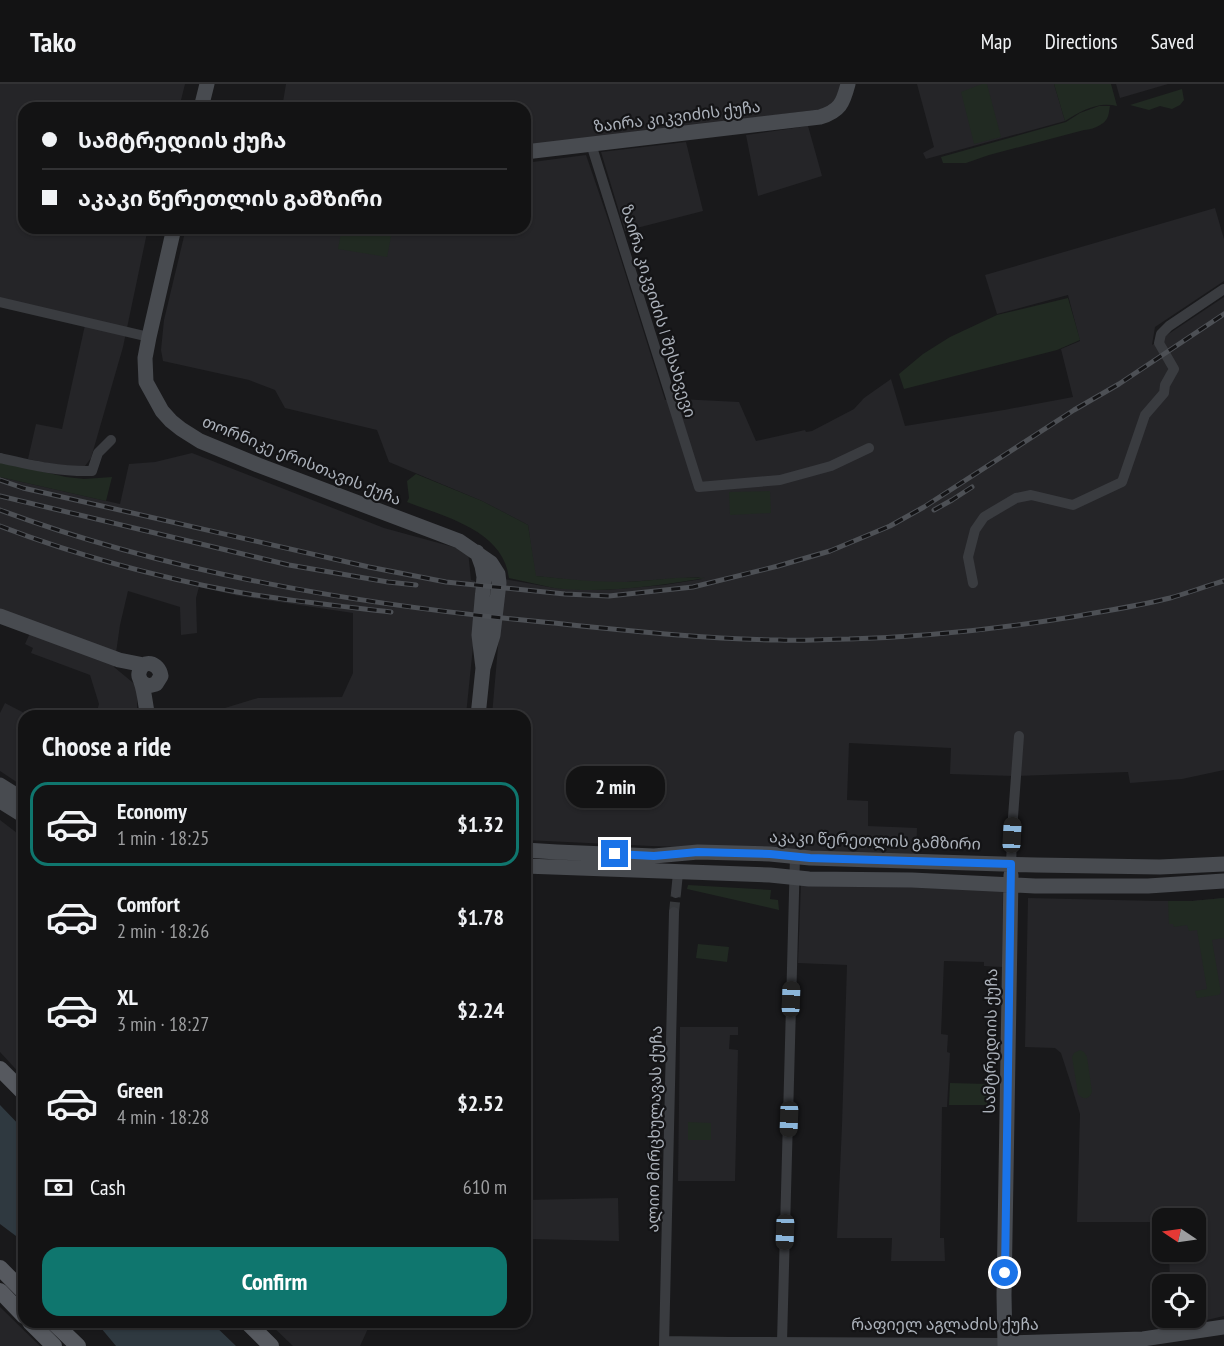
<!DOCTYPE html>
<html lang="en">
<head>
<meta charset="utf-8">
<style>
  body { margin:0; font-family:"PT Sans Narrow","Noto Sans Georgian",sans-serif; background:#202022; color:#f1f3f6; height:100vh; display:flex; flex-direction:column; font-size:22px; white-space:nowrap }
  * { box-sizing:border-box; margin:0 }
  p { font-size:20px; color:#9d9ea0 }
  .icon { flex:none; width:33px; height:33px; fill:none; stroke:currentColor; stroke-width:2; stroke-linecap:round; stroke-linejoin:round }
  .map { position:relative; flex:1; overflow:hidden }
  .drawer { position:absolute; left:18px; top:626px; width:513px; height:618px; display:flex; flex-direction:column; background:#131314; border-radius:18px; box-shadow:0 2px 4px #0004,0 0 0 2px #323234 }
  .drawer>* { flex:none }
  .hud { position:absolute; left:18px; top:18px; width:513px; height:132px; border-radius:18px; box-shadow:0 2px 4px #0004,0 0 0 2px #323234; display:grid; align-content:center; height:132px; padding:0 24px; background:#131314 }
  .needle { width:39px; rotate:283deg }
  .fabs { position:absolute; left:1152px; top:1124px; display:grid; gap:12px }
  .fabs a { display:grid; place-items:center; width:54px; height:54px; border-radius:12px; background:#131314; box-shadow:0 2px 4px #0004,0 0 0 2px #323234; font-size:30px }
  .end { position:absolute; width:27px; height:27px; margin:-14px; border:8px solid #1a73e8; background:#fff; box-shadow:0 0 0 3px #fff }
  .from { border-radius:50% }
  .bubble { position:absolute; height:42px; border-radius:18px; background:#131314; box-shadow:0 2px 4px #0004,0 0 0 2px #323234; font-size:20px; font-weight:600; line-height:42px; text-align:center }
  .car { position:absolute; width:18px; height:36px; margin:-18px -9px; border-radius:8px; box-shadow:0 0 4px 2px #0007; background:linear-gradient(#222 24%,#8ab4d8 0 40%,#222 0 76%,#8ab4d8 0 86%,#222 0) }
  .hud b { display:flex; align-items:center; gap:21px; height:57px; font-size:22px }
  .hud b+b { border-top:2px solid #323234 }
  .hud i { width:15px; height:15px; background:#f1f3f6 }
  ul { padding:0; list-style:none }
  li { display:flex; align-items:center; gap:18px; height:84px; margin:0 12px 9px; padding:0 12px; border:3px solid transparent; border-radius:18px }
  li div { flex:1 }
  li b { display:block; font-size:22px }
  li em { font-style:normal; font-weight:600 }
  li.on { border-color:#0f766e }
  li>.icon { width:54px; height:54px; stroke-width:1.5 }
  h2 { padding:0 24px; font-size:27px; line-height:72px }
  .pay { display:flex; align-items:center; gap:15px; height:66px; padding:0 24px; font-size:22px }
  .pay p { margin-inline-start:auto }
  .cta { display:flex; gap:12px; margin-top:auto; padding:12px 24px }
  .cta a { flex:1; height:69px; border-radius:18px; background:#0f766e; color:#fff; font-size:24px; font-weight:600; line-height:69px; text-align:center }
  header { display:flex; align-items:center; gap:36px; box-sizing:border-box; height:84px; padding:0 30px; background:#131314; border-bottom:2px solid #323234 }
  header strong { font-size:28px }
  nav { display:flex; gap:33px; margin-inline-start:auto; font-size:21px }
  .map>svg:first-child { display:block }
</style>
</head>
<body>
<header>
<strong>Tako</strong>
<nav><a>Map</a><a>Directions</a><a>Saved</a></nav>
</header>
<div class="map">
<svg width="1224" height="1262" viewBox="0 0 1224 1262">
  <rect width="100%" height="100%" fill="#19191b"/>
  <!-- built -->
  <path fill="#252528" d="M 0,0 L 185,0 L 179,24 L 24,24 L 24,144 L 148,144 L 123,263 L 91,374 L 85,382 L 71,384 L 28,375 L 36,340 L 62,345 L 85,241 L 0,222 Z
    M 286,0 L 842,0 L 831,24 L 525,63 L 525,24 L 282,24 Z
    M 917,0 L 1054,0 L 1065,37 L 926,75 L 923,69 L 934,63 Z
    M 1116,0 L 1168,0 L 1120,14 Z
    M 808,42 L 822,92 L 758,112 L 746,51 Z
    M 686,58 L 703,127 L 625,147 L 601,68 Z
    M 586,71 L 611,144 L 665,316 L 679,315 L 739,318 L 756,357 L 805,346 L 806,348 L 812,347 L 854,325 L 864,314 L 891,295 L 905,342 L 1004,326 L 1073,313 L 1061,265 L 1080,257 L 1068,211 L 997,230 L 985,191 L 1215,124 L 1224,155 L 1224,197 L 1155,243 L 1152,261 L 1224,213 L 1224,686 L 1182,695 L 1130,699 L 1128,688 L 1014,692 L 950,690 L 951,664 L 849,659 L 847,716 L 868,717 L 868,742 L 917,744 L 916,771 L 651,762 L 525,756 L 525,632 L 492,631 L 504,495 L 555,504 L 605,506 L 664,501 L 702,495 L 698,493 L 627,498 L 590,498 L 535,492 L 528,441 L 482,417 L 389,378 L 377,346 L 285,324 L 275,306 L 249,296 L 163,277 L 161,266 L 164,236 L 186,144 L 525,144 L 525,79 Z
    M 192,369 L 384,444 L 468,467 L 471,496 L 475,497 L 475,543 L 466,631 L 202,631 L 258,614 L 342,613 L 353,589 L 353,529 L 239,512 L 199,503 L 196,514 L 197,549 L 181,551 L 180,523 L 128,507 L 120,541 L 114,583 L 137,602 L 137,631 L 96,631 L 99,620 L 90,591 L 31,569 L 33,564 L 25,560 L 35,538 L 0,525 L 0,393 L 120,420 L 129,380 L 155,378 Z
    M 5,619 L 28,631 L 24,632 L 24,703 L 0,687 L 0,629 Z
    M 0,736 L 17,749 L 24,753 L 24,994 L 0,968 Z
    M 801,800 L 1003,803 L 1002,883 L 984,882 L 984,878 L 944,877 L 941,950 L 948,951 L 947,968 L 950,969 L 947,1023 L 942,1023 L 940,1154 L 944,1154 L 945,1177 L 891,1177 L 892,1154 L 837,1154 L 842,1041 L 847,881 L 798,879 Z
    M 1028,814 L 1157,817 L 1192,817 L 1224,814 L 1224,1232 L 1172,1244 L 1172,1233 L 1196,1233 L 1196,1200 L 1170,1200 L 1169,1167 L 1196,1167 L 1196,1134 L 1162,1134 L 1162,1138 L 1077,1138 L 1080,1030 L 1071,1000 L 1061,969 L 1055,964 L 1025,963 Z
    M 680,943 L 738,943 L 738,951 L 730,951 L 729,965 L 738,966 L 735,1097 L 678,1097 Z
    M 618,1114 L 619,1157 L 530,1155 L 527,1230 L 525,1229 L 525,1116 Z
    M 0,1223 L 40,1262 L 0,1262 Z
    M 268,1238 L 371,1238 L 360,1262 L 293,1262 Z"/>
  <!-- green -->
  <path fill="#212a22" d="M 982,0 L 987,0 L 1001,53 L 974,60 L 961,8 Z
    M 1054,0 L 1111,0 L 1117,22 C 1098,17 1081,27 1065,37 Z
    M 1182,5 L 1184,16 L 1180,21 L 1172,25 L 1160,22 L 1149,26 L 1130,21 Z
    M 1099,22 L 1110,22 C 1109,26 1109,33 1106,36 C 1102,42 1090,46 1084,46 L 989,71 L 966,79 L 943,79 L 941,73 L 1066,38 L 1080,29 Z
    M 342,144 L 371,144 L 392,148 L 387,173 L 338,165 Z
    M 1068,214 L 1080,256 L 1057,266 L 904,305 L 899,290 L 923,270 L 950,253 L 997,231 Z
    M 0,378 L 66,393 L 84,395 L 112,393 L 106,417 L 0,393 Z
    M 416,390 L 482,417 L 528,441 L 536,492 C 566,495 595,498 625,498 C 652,497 678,492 705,494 C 657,502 602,510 554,504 C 539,501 524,497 509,494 C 503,446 445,433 407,418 L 409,414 L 407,397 Z
    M 770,407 L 771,429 L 730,431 L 729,408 Z
    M 688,801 L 771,806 L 770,815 L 778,816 L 779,826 L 687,805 Z
    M 1224,814 L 1224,854 L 1212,856 L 1221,909 L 1218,911 L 1197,914 L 1195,907 L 1207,905 L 1197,846 L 1189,847 L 1187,841 L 1174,843 L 1173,840 L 1169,840 L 1168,817 L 1192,817 Z
    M 698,860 L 729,863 L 727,878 L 696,874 Z
    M 1080,966 L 1084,968 L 1087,973 L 1092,1008 C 1089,1016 1083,1016 1078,1010 L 1072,973 L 1074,969 Z
    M 950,999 L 987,1000 L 987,1021 L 949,1021 Z
    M 688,1038 L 711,1039 L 711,1056 L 688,1056 Z"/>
  <!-- water -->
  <path fill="#2f3940" d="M 0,1021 L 24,1046 L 24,1158 L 0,1140 Z
    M 96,1238 L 211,1238 L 236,1262 L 116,1262 Z"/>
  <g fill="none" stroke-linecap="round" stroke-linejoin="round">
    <!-- street-tunnel -->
    <path stroke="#36383b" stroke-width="10" stroke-dasharray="10 5" stroke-linecap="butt" d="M 674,828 L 676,809"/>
    <!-- street -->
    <path stroke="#3a3c40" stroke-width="10" d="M 591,60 L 699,403 L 780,396 L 831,382 L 869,364
      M 0,218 L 149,253
      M 0,374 C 31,381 61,388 92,387 L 98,369 L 111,356
      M 973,499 L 968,473 L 975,446 L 984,433 L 1016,414 L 1031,411 L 1073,421 L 1122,398 L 1145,331 L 1164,309 L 1165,301 L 1174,285 L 1159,259 L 1161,250 L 1169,242 L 1224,205
      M 1011,780 L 1013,733 L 1019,652
      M 676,809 L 678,789
      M 664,1257 L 730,1258 L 1005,1259
      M 782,1258 L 795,772
      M 664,1262 L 674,828"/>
    <!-- secondary -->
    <path stroke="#484b50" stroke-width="15" d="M 201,24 L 207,0
      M 525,68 L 820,33 C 840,27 843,19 848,0
      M 174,144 L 149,253 L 145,274 L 146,298 L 162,327 L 171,337 L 181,345 L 200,357 L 258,381 L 459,457 L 491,479 L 498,490 L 499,499 L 493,551 L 483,584
      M 477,468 L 482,482 L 484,493 L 479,551 L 483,584 L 478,632
      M 0,532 L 119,576 L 144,581
      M 141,598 L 148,602 L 156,600 L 161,592 C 159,578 142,574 139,589 C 138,594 140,593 141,598 C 145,609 145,621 148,632
      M 0,701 L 24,716
      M 0,717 L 24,732
      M 525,766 L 557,768 L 654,772 L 698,768 L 770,770 L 810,774 L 1036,781 L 1160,783 L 1224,780
      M 525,782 L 770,791 L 809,795 L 912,796 L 1035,802 L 1148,802 L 1224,797
      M 1005,1259 L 1143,1255 L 1224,1243
      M 1005,1262 L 1004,1211 L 1011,791"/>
    <!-- primary -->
    <path stroke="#56595f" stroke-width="16" d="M 0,985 L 24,1009
      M 0,1184 L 24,1208
      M 0,1207 L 24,1232
      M 30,1238 L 54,1262
      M 53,1238 L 78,1262
      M 247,1238 L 271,1262"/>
    <defs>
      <path id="rail" d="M 0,396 L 23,404 L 369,483 L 446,498 L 565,510 L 609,512 L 693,503 L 778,482 L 830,467 L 890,442 L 924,423 L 1074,326 L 1119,300 L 1224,230
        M 0,412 L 289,481 L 388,498 L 416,501
        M 0,426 C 172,490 362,521 543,538 C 622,546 701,555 780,556 C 803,557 826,555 849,555 C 924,553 998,545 1072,533 C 1105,527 1138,522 1170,514 C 1188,509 1206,502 1224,497
        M 934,426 L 952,416 L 972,403
        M 0,442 C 76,471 157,493 237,508 C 288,517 340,522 391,528"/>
    </defs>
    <!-- rail casing -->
    <use href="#rail" stroke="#4d5055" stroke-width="5"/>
    <!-- rail -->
    <use href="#rail" stroke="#141416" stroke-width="3" stroke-dasharray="9" stroke-linecap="butt"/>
  </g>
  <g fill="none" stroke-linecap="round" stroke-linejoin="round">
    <!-- route -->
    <path stroke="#1a73e8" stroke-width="8" d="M 615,770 L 654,772 L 698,768 L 770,770 L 810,774 L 1011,780 L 1005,1189"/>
  </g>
  <g text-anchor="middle" stroke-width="4.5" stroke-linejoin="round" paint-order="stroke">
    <!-- street labels -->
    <g font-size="16" fill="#acb2bb" stroke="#141416">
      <text transform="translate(677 32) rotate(-7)" y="6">ზაირა კიკვიძის ქუჩა</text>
      <text transform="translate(659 227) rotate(73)" y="6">ზაირა კიკვიძის I შესახვევი</text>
      <text transform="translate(302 376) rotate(22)" y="6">თორნიკე ერისთავის ქუჩა</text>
      <text transform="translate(875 756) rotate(2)" y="6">აკაკი წერეთლის გამზირი</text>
      <text transform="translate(990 957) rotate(-89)" y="6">სამტრედიის ქუჩა</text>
      <text transform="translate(654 1045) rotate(-89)" y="6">ალიო მირცხულავას ქუჩა</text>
      <text x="945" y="1246">რაფიელ აგლაძის ქუჩა</text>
    </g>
  </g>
</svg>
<div class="fabs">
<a><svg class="needle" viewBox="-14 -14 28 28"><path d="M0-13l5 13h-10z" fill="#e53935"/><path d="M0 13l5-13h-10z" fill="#9d9ea0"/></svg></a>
<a><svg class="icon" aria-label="locate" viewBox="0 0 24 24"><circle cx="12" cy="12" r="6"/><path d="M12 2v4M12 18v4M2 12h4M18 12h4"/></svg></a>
</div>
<i class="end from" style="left:1005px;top:1189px"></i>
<i class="end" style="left:615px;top:770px"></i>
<div class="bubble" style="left:566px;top:682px;width:99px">2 min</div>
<i class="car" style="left:1012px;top:751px;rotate:3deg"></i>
<i class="car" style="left:791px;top:915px;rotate:2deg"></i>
<i class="car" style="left:789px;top:1035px;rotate:182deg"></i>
<i class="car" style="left:785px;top:1148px;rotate:182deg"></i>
<div class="hud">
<b><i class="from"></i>სამტრედიის ქუჩა</b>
<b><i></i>აკაკი წერეთლის გამზირი</b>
</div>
<section class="drawer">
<h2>Choose a ride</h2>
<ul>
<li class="on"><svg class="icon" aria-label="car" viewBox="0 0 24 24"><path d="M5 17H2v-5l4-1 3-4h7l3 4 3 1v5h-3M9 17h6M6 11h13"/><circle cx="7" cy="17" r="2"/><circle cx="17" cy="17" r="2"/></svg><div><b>Economy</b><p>1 min · 18:25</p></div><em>$1.32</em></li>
<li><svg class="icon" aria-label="car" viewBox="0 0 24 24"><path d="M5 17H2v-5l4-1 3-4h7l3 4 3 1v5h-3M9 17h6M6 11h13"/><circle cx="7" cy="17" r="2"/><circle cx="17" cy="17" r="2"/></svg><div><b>Comfort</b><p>2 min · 18:26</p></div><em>$1.78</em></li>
<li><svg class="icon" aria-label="car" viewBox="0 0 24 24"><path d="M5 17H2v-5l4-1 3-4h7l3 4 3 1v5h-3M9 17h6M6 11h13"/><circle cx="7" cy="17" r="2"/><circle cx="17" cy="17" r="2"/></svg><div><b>XL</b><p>3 min · 18:27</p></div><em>$2.24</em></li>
<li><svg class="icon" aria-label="car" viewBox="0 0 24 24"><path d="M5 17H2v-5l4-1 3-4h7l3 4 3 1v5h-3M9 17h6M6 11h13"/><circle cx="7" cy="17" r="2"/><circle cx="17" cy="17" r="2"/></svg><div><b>Green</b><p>4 min · 18:28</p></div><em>$2.52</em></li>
</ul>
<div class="pay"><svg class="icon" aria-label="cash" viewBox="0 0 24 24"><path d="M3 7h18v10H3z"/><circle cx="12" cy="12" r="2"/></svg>Cash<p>610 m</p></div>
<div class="cta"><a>Confirm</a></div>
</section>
</div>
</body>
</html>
